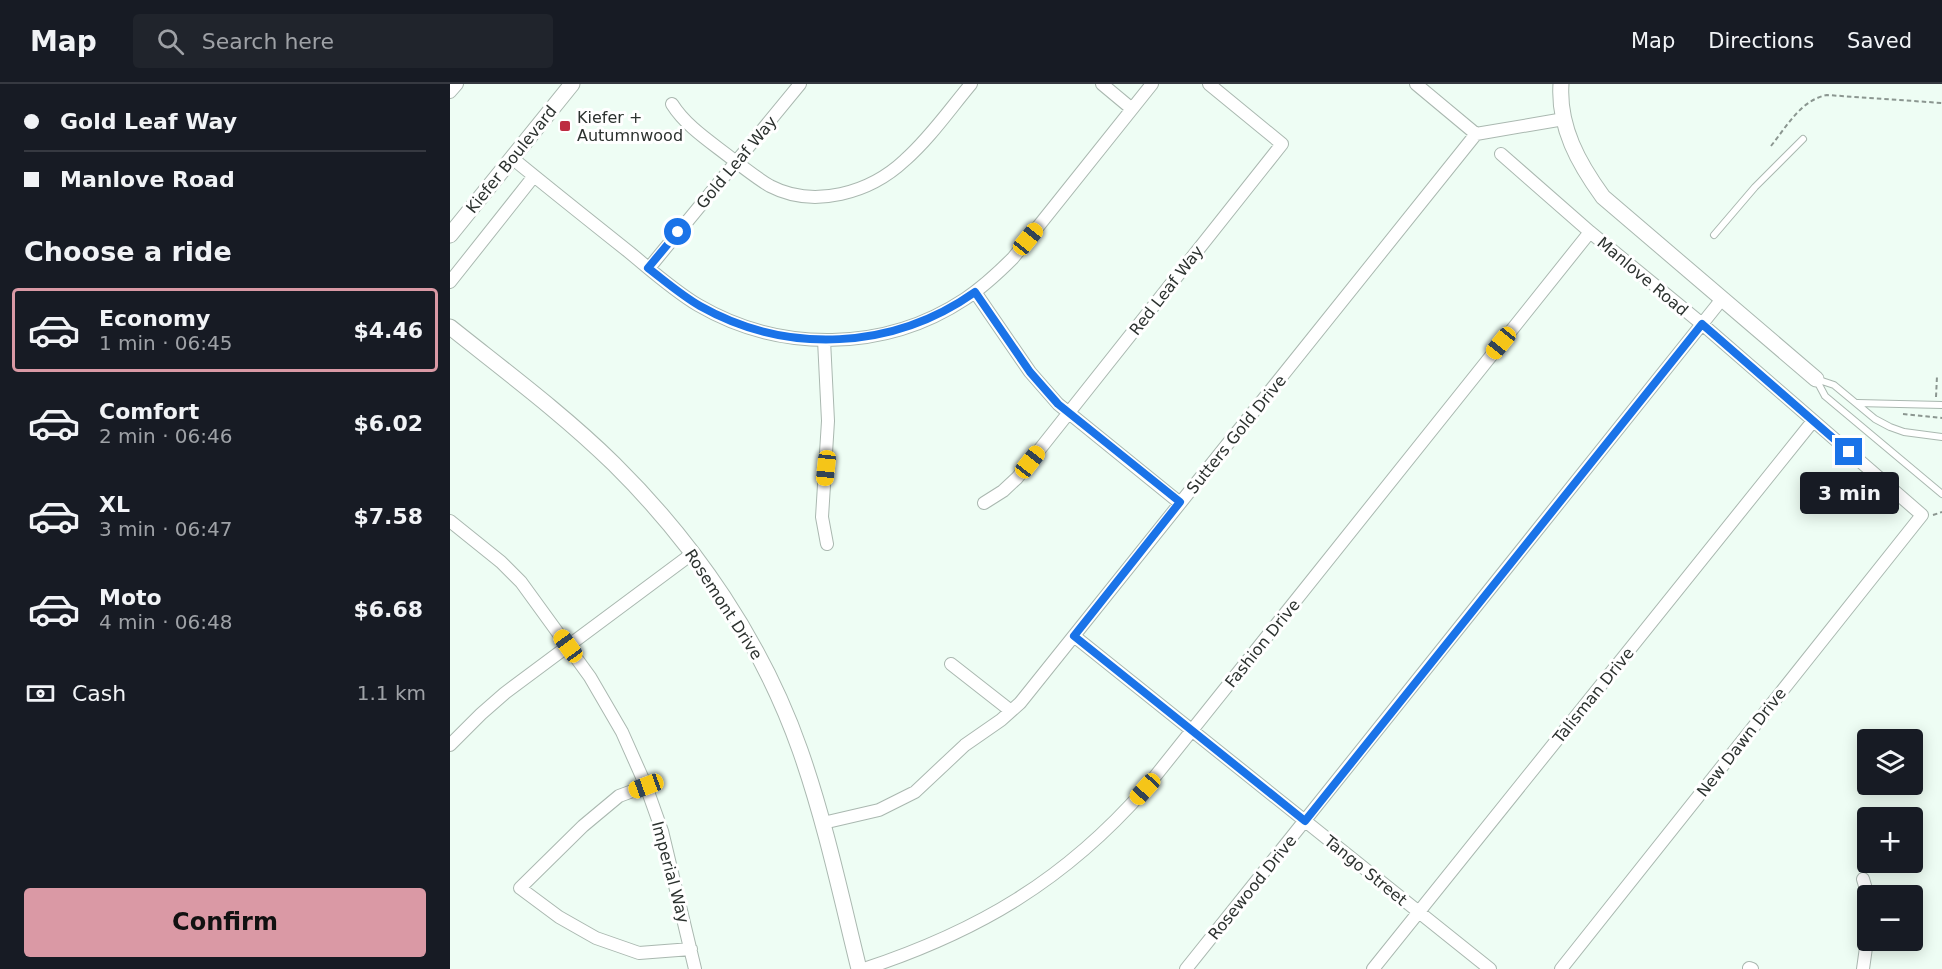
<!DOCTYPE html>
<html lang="en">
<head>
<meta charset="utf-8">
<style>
  body { margin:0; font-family:"DejaVu Sans",sans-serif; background:#20242c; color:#f1f3f6; height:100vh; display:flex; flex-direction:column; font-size:22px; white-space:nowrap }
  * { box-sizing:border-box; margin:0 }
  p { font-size:20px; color:#9ea1a6 }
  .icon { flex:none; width:33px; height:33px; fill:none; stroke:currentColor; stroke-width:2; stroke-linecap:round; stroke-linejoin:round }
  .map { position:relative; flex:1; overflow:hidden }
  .sheet { display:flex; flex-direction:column; background:#171b24; width:450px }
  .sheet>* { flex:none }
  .guide { display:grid; align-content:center; height:132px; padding:0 24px; background:#171b24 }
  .fabs { position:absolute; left:1407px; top:645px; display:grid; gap:12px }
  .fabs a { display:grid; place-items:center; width:66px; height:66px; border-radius:6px; background:#171b24; box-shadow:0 3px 15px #0003; font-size:30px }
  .end { position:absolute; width:27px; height:27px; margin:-14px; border:8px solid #1a73e8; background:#fff; box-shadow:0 0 0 3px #fff }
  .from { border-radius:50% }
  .bubble { position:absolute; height:42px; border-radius:6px; background:#171b24; box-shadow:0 3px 15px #0003; font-size:20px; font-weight:700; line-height:42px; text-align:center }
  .car { position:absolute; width:18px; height:36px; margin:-18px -9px; border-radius:8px; box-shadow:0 0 4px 2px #0007; background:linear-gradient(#f5c518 24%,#345 0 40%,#f5c518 0 76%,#345 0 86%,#f5c518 0) }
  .guide b { display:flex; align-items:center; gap:21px; height:57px; font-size:22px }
  .guide b+b { border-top:2px solid #363941 }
  .guide i { width:15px; height:15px; background:#f1f3f6 }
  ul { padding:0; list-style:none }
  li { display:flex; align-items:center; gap:18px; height:84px; margin:0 12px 9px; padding:0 12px; border:3px solid transparent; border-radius:6px }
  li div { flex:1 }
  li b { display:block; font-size:22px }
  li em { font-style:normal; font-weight:700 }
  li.current { border-color:#da99a5 }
  li>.icon { width:54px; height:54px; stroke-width:1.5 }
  h2 { padding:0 24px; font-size:27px; line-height:72px }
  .pay { display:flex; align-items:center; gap:15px; height:66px; padding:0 24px; font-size:22px }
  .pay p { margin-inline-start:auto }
  .action { display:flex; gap:12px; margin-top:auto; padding:12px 24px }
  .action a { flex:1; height:69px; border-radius:6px; background:#da99a5; color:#111; font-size:24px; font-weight:700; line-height:69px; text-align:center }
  header { display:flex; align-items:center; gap:36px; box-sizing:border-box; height:84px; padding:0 30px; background:#171b24; border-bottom:2px solid #363941 }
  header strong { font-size:28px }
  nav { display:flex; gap:33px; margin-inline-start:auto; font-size:21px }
  .search { width:420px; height:54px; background:#20242c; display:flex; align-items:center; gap:15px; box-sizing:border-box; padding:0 21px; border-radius:6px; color:#9ea1a6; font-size:22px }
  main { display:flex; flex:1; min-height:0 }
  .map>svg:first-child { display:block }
</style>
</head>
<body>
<header>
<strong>Map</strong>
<div class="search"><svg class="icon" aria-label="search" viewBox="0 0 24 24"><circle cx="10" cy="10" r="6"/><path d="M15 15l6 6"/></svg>Search here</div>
<nav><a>Map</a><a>Directions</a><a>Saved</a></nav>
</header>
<main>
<section class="sheet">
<div class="guide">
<b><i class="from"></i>Gold Leaf Way</b>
<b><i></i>Manlove Road</b>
</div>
<h2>Choose a ride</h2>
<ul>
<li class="current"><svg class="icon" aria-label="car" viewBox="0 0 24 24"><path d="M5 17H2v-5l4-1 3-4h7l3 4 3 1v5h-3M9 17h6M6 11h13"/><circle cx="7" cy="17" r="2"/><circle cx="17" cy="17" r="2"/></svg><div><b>Economy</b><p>1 min · 06:45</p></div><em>$4.46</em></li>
<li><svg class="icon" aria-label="car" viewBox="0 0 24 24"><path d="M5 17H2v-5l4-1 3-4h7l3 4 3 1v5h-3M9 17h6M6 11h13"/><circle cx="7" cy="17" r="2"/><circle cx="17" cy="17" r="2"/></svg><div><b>Comfort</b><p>2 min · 06:46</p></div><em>$6.02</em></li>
<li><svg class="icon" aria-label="car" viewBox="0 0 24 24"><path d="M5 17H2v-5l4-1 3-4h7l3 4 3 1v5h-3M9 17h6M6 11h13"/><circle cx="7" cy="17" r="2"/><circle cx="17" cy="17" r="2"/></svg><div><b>XL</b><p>3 min · 06:47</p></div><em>$7.58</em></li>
<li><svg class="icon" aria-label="car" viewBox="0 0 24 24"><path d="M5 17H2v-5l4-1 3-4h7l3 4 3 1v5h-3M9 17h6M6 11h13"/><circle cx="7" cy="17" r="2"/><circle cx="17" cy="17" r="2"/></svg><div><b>Moto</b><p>4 min · 06:48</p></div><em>$6.68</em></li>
</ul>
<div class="pay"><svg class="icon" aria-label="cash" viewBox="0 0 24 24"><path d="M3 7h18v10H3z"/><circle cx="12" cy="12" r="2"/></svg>Cash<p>1.1 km</p></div>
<div class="action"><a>Confirm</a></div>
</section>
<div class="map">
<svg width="1492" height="885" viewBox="0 0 1492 885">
  <rect width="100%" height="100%" fill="#eefdf4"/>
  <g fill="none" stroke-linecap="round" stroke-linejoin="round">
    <defs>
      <path id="service" d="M 1264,151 L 1305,103 L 1353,55
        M 1366,295 L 1384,301 L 1425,335 L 1440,343 L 1454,348 L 1492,353
        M 1367,297 L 1375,312 L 1492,410
        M 1407,319 L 1492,321"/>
      <path id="minor" d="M 652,0 L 682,25
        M 966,0 L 1026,50
        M 0,8 L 7,0
        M 222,20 C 237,44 264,60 286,78 C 297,86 308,95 320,102 C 364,125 420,109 455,76 C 480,54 500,25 521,0
        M 1051,70 L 1140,148 L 1252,240 L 1472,431 L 1111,885
        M 62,74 C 101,106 140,137 179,168 C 201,186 223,206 248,221 C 330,269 435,268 515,215 C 533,203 548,189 563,174 L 702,0
        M 199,184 L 350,0
        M 0,198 L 84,92
        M 525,208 L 580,288 L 608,320 L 730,419
        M 374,256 L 378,337 L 372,433 L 377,460
        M 534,419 L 553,407 L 567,394 L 832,60 L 759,0
        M 0,437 L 51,478 L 71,498 L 140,593 L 172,648 L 196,702 L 212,747 L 245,885
        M 624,552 L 1040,885
        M 501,580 L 561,627
        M 0,661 L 31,630 L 55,609 L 243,469
        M 196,702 L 169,712 L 133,742 L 70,804 L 109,833 L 146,854 L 189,869 L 241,865
        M 373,739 L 429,726 L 465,708 L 515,661 L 551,636 L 570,619 L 1026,50 L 1114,35
        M 1413,795 L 1418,812
        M 1299,884 L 1302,885
        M 414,885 C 529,847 615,796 695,705 L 1140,148
        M 736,885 L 1272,215
        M 923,885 L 1363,337
        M 1413,885 L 1418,849"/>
      <path id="tertiary" d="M 1111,0 C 1108,43 1129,80 1153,113 L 1366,295
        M 0,151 L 122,0
        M 0,243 C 55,287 113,330 164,380 C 245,460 312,558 350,666 C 375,737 391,812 409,885"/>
    </defs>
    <!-- service casing -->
    <use href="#service" stroke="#aab8b0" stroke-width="8"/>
    <!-- minor casing -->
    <use href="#minor" stroke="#aab8b0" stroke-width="14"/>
    <!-- tertiary casing -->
    <use href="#tertiary" stroke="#aab8b0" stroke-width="17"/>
    <!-- path -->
    <path stroke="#8b9690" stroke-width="2" stroke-dasharray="4.5 3" stroke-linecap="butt" d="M 1321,62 C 1337,42 1351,16 1377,11 L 1492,19
      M 1486,313 L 1487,292
      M 1453,330 L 1492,334
      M 1483,431 L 1492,428"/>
    <!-- service -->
    <use href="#service" stroke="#fff" stroke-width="6"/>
    <!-- minor -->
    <use href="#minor" stroke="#fff" stroke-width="12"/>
    <!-- tertiary -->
    <use href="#tertiary" stroke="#fff" stroke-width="15"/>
  </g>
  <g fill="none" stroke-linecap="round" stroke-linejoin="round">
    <!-- route -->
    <path stroke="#1a73e8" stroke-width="8" d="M 228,148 L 198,184 C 215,197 231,211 250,222 C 337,271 443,266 525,208 L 580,288 L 608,320 L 730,418 L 624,552 L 855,737 L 1252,240 L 1399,368"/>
  </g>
  <!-- markers -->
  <rect fill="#bd2c41" stroke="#fff" stroke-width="2" x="109" y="36" width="12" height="12" rx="3"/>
  <g text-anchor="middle" stroke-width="6" stroke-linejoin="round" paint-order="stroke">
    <!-- poi labels -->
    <g font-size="16" fill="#2c322f" stroke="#fff" text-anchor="start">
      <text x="127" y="39">Kiefer +<tspan x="127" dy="18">Autumnwood</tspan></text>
    </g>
    <!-- street labels -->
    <g font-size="16" fill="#2c322f" stroke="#fff">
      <text transform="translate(61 75) rotate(-51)" y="6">Kiefer Boulevard</text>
      <text transform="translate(286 78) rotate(-50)" y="6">Gold Leaf Way</text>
      <text transform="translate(1193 192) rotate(40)" y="6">Manlove Road</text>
      <text transform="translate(716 206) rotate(-52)" y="6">Red Leaf Way</text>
      <text transform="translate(786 350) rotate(-51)" y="6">Sutters Gold Drive</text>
      <text transform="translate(274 520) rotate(57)" y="6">Rosemont Drive</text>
      <text transform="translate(812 559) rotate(-51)" y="6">Fashion Drive</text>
      <text transform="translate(1143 611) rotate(-51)" y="6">Talisman Drive</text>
      <text transform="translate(1291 658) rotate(-52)" y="6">New Dawn Drive</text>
      <text transform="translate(916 786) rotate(39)" y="6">Tango Street</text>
      <text transform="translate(221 788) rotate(75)" y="6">Imperial Way</text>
      <text transform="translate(802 803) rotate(-51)" y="6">Rosewood Drive</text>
    </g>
  </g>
</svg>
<div class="fabs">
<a><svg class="icon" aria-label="layers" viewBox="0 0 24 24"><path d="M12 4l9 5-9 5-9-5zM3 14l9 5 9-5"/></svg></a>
<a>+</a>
<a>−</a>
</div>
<i class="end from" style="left:228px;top:148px"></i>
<i class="end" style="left:1399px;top:368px"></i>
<div class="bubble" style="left:1350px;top:388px;width:99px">3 min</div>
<i class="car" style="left:578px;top:155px;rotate:39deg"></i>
<i class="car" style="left:1051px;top:259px;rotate:219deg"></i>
<i class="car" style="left:580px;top:378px;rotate:38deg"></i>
<i class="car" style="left:376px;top:384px;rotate:186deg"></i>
<i class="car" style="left:118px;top:562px;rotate:324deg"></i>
<i class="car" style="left:196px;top:702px;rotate:250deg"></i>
<i class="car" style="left:695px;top:705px;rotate:222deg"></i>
</div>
</main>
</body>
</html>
